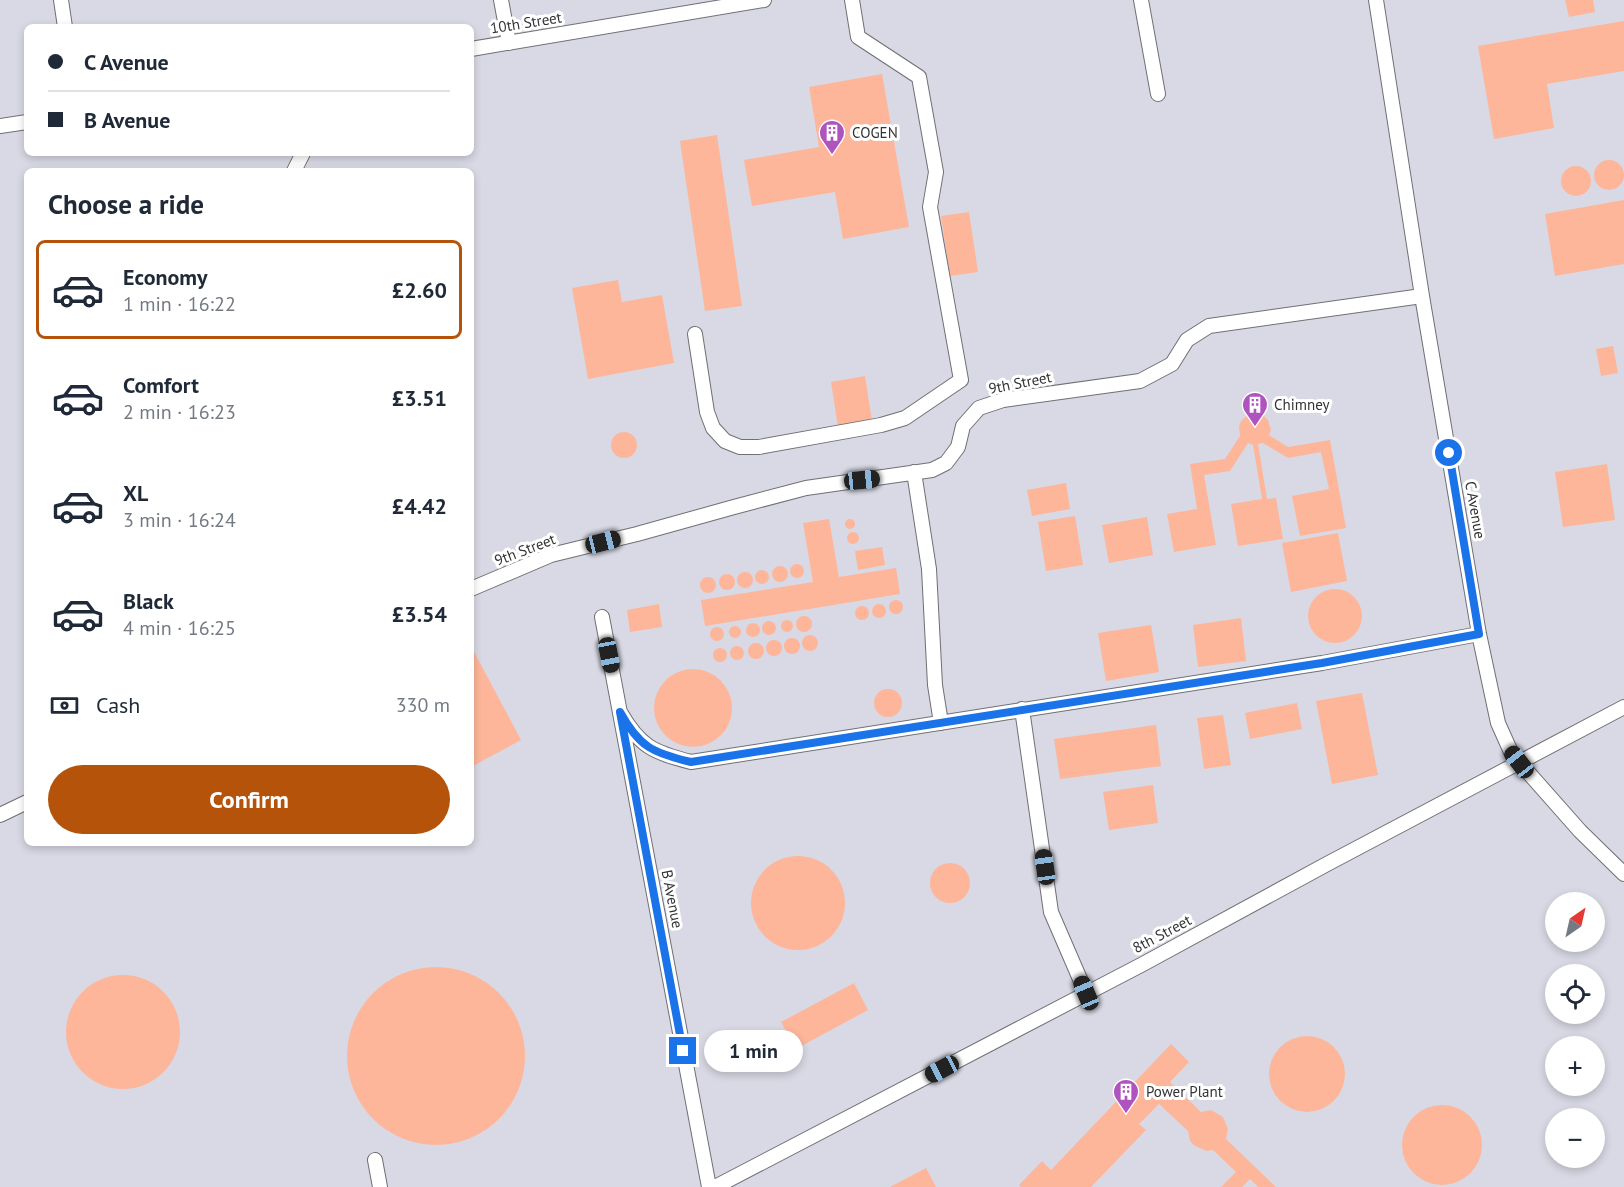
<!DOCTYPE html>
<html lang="en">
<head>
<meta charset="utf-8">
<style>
  body { margin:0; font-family:"PT Sans",sans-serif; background:#f2f2f3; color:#1f2937; height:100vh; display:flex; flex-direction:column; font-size:22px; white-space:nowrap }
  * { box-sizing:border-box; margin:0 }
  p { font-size:20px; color:#747a83 }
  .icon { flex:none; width:33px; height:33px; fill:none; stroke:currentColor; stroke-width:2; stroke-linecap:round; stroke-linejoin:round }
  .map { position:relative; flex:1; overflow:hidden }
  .drawer { position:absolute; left:24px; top:168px; width:450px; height:678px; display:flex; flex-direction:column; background:#fff; border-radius:9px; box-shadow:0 3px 9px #0003 }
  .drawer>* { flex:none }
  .hud { position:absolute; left:24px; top:24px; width:450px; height:132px; border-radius:9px; box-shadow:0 3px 9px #0003; display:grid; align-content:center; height:132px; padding:0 24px; background:#fff }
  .needle { width:39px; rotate:34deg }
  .controls { position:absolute; left:1545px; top:892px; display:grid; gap:12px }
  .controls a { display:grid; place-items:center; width:60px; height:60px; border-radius:50%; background:#fff; box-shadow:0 3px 9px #0003; font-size:30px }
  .end { position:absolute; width:27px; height:27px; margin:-14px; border:8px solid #1a73e8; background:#fff; box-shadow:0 0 0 3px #fff }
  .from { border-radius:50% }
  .bubble { position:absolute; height:42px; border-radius:21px; background:#fff; box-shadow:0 3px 9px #0003; font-size:20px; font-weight:700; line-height:42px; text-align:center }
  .car { position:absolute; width:18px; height:36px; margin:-18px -9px; border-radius:8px; box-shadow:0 0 4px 2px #0007; background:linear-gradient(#222 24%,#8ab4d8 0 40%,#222 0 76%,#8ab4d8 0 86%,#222 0) }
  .hud b { display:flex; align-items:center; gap:21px; height:57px; font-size:22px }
  .hud b+b { border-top:2px solid #e0e1e3 }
  .hud i { width:15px; height:15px; background:#1f2937 }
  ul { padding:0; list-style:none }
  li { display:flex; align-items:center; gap:18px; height:99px; margin:0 12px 9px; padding:0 12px; border:3px solid transparent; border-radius:9px }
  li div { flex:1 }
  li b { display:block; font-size:22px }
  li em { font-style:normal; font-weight:700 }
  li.active { border-color:#b45309 }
  li>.icon { width:54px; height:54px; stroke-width:1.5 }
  h2 { padding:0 24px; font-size:27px; line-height:72px }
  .pay { display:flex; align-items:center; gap:15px; height:66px; padding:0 24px; font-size:22px }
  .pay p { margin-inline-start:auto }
  .action { display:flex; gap:12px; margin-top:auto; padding:12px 24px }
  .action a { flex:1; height:69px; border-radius:36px; background:#b45309; color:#fff; font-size:24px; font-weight:700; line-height:69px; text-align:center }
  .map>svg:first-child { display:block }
</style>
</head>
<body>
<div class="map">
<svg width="1624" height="1187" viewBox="0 0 1624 1187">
  <rect width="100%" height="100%" fill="#e3e4e8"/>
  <!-- built -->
  <path fill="#d8d9e4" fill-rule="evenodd" d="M 0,0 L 1624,0 L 1624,1187 L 0,1187 ZM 27,27 L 471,27 L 471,153 L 27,153 ZM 27,171 L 471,171 L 471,843 L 27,843 ZM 1556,903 L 1594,903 L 1594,942 L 1556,942 ZM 1556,975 L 1594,975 L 1594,1014 L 1556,1014 ZM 1556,1047 L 1594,1047 L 1594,1086 L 1556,1086 ZM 1556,1119 L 1594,1119 L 1594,1158 L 1556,1158 Z"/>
  <!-- building -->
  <path fill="#fdb69a" d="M 1565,0 L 1593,0 L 1595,12 L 1569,17 Z
    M 1624,21 L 1624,71 L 1547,84 L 1554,128 L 1494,139 L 1478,46 Z
    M 882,74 L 909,227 L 843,239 L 835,192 L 752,206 L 744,160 L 819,147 L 809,87 Z
    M 717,135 L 742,306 L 705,311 L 680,141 Z
    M1594 175a15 15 0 1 1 30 0a15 15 0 1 1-30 0Z
    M1561 181a15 15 0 1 1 30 0a15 15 0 1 1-30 0Z
    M 1624,200 L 1624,264 L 1555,276 L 1545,214 Z
    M 969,212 L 978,272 L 950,276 L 941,216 Z
    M 618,280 L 622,302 L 662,295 L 674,363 L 588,379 L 572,288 Z
    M 1613,346 L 1618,373 L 1601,376 L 1596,349 Z
    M 865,376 L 872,421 L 838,427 L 831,382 Z
    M 1255,413 L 1264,416 L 1268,420 L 1271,430 L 1269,435 L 1288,447 L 1330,440 L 1346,528 L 1300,536 L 1292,496 L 1329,489 L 1321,452 L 1288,458 L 1263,443 L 1258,444 L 1267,499 L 1276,498 L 1283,539 L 1238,546 L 1231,504 L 1262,499 L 1253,445 L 1248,443 L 1230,471 L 1204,475 L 1216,545 L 1174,552 L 1167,514 L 1197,509 L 1190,464 L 1225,459 L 1240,436 L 1239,426 L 1241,421 L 1249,414 Z
    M611 445a13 13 0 1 1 26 0a13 13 0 1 1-26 0Z
    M 1607,464 L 1615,520 L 1563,527 L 1555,472 Z
    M 1066,483 L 1070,509 L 1032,516 L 1027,490 Z
    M 1075,516 L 1083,565 L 1046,571 L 1038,522 Z
    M 1147,517 L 1153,555 L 1109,563 L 1102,525 Z
    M845 524a5 5 0 1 1 10 0a5 5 0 1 1-10 0Z
    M 829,519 L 839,577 L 896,568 L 900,594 L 705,626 L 701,600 L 813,582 L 803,523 Z
    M847 538a6 6 0 1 1 12 0a6 6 0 1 1-12 0Z
    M 1338,533 L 1347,581 L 1291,592 L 1282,543 Z
    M 882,547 L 885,565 L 858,570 L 855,551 Z
    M790 571a7 7 0 1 1 14 0a7 7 0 1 1-14 0Z
    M772 574a8 8 0 1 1 16 0a8 8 0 1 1-16 0Z
    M755 577a7 7 0 1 1 14 0a7 7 0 1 1-14 0Z
    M737 580a8 8 0 1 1 16 0a8 8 0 1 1-16 0Z
    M719 582a8 8 0 1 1 16 0a8 8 0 1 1-16 0Z
    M700 585a8 8 0 1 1 16 0a8 8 0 1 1-16 0Z
    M1308 616a27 27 0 1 1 54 0a27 27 0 1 1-54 0Z
    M889 607a7 7 0 1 1 14 0a7 7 0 1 1-14 0Z
    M 659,604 L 662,627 L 630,632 L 627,610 Z
    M872 611a7 7 0 1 1 14 0a7 7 0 1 1-14 0Z
    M855 613a7 7 0 1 1 14 0a7 7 0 1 1-14 0Z
    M796 624a8 8 0 1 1 16 0a8 8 0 1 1-16 0Z
    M 1241,618 L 1246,661 L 1198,667 L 1193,625 Z
    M781 626a6 6 0 1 1 12 0a6 6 0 1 1-12 0Z
    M762 628a7 7 0 1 1 14 0a7 7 0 1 1-14 0Z
    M746 630a7 7 0 1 1 14 0a7 7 0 1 1-14 0Z
    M 1151,625 L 1159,672 L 1106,681 L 1098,633 Z
    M729 632a6 6 0 1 1 12 0a6 6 0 1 1-12 0Z
    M710 634a7 7 0 1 1 14 0a7 7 0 1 1-14 0Z
    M802 643a8 8 0 1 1 16 0a8 8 0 1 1-16 0Z
    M784 646a8 8 0 1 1 16 0a8 8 0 1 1-16 0Z
    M766 648a8 8 0 1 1 16 0a8 8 0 1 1-16 0Z
    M748 651a8 8 0 1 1 16 0a8 8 0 1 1-16 0Z
    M730 653a7 7 0 1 1 14 0a7 7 0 1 1-14 0Z
    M 471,646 L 521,740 L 471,767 Z
    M713 655a7 7 0 1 1 14 0a7 7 0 1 1-14 0Z
    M654 708a39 39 0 1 1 78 0a39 39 0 1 1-78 0Z
    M874 703a14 14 0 1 1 28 0a14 14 0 1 1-28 0Z
    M 1362,693 L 1378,775 L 1332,784 L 1316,701 Z
    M 1297,703 L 1302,729 L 1250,739 L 1245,713 Z
    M 1223,715 L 1231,765 L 1204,769 L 1197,718 Z
    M 1156,725 L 1161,766 L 1060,779 L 1054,739 Z
    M 1153,785 L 1158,823 L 1109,830 L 1103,792 Z
    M751 903a47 47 0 1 1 94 0a47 47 0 1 1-94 0Z
    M930 883a20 20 0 1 1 40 0a20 20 0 1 1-40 0Z
    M347 1056a89 89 0 1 1 178 0a89 89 0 1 1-178 0Z
    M66 1032a57 57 0 1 1 114 0a57 57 0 1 1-114 0Z
    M 854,983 L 868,1010 L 796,1049 L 781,1022 Z
    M1269 1074a38 38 0 1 1 76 0a38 38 0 1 1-76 0Z
    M 1171,1044 L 1189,1062 L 1170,1082 L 1201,1112 L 1211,1110 L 1223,1117 L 1228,1129 L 1226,1139 L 1276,1187 L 1258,1187 L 1250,1179 L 1242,1187 L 1221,1187 L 1236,1172 L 1213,1150 L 1207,1151 L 1195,1146 L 1190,1141 L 1188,1131 L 1159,1104 L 1139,1124 L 1146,1130 L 1091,1187 L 1021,1187 L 1019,1185 L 1042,1161 L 1051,1170 Z
    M1402 1145a40 40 0 1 1 80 0a40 40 0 1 1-80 0Z
    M 926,1168 L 936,1187 L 890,1187 Z"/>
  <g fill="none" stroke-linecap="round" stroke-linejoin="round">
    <defs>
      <path id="service" d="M 61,0 L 65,27
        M 501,0 L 509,43
        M 1141,0 L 1158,94
        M 1376,0 L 1422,296 L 1479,634 L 1498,723 L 1511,752 L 1519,762 L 1580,831 L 1624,874
        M 471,49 L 764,0
        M 0,126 L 27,122
        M 294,171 L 303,153
        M 695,334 L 707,412 L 713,428 L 725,441 L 740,447 L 759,447 L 881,425 L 905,418 L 961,380 L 930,207 L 936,172 L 919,77 L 858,37 L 852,0
        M 914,472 L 929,569 L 935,685 L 941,723
        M 471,589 L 551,555 L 637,534 L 734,507 L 806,488 L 932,470 L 946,463 L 958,447 L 963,426 L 979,408 L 1003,400 L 1140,381 L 1172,364 L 1187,340 L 1209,326 L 1422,296
        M 602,617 L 709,1187
        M 1022,709 L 1051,912 L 1086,993
        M 620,712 C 640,747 653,752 691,762 L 1322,663 L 1479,634
        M 0,815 L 27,802
        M 375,1160 L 380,1187
        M 715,1187 L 1143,964 L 1327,864 L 1624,707"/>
    </defs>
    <!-- service casing -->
    <use href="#service" stroke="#707074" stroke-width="16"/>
    <!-- service -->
    <use href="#service" stroke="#fff" stroke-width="14"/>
  </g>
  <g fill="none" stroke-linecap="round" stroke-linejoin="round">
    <!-- route -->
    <path stroke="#1a73e8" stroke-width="8" d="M 683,1051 L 620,712 C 639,747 653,753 691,762 L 1322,663 L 1479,634 L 1449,453"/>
  </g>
  <!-- icons -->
  <defs>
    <symbol id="building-pin" viewBox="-11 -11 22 30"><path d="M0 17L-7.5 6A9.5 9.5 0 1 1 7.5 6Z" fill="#af53be" stroke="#fff"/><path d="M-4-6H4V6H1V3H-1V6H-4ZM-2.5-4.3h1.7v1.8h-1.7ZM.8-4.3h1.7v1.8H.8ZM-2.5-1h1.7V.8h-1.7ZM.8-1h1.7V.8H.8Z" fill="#fff"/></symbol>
  </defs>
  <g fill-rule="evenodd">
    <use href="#building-pin" x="817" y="118" width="30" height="40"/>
    <use href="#building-pin" x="1240" y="390" width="30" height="40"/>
    <use href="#building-pin" x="1111" y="1077" width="30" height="40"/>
  </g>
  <g text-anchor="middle" stroke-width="6" stroke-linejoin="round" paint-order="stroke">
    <!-- street labels -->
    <g font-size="15" fill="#333335" stroke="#fff">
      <text transform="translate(526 23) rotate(-9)" y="5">10th Street</text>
      <text transform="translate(1020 383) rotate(-11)" y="5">9th Street</text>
      <text transform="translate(1475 510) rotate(80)" y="5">C Avenue</text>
      <text transform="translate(525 550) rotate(-21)" y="5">9th Street</text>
      <text transform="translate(672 899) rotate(79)" y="5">B Avenue</text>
      <text transform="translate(1162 934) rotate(-28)" y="5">8th Street</text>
    </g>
    <!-- poi labels -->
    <g font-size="15" fill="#333335" stroke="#fff" text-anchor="start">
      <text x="852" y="138">COGEN</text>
      <text x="1274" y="410">Chimney</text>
      <text x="1146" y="1097">Power Plant</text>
    </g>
  </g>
</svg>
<div class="controls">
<a><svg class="needle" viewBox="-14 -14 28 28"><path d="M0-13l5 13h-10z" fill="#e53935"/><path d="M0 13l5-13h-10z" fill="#747a83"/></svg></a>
<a><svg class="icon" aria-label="locate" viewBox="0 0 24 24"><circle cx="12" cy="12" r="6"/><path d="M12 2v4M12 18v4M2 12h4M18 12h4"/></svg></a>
<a>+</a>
<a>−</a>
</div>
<i class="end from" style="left:1449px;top:453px"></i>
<i class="end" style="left:683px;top:1051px"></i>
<div class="bubble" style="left:704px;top:1030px;width:99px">1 min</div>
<i class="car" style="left:862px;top:480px;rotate:84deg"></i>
<i class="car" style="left:603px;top:542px;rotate:76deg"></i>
<i class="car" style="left:609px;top:655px;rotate:169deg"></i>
<i class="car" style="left:1519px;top:762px;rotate:322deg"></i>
<i class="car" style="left:1045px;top:867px;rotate:352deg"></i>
<i class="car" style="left:1086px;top:993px;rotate:337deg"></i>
<i class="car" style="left:942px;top:1069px;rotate:242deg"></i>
<div class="hud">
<b><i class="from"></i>C Avenue</b>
<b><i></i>B Avenue</b>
</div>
<section class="drawer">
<h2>Choose a ride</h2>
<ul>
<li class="active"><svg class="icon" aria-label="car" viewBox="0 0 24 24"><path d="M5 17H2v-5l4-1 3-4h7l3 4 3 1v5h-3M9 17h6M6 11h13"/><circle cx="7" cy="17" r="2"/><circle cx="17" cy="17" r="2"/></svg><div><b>Economy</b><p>1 min · 16:22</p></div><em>£2.60</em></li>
<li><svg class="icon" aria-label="car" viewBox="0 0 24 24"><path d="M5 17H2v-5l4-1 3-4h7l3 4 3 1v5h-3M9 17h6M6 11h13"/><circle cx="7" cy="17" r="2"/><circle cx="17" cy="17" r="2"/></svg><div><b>Comfort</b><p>2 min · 16:23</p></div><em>£3.51</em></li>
<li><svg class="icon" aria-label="car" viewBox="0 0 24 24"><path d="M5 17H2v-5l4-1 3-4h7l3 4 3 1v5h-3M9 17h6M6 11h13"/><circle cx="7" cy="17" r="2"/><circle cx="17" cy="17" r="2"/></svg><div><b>XL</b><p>3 min · 16:24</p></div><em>£4.42</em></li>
<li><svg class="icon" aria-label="car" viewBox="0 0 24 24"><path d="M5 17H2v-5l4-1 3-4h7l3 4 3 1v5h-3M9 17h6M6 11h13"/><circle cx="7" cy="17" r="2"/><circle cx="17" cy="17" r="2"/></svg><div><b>Black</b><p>4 min · 16:25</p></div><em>£3.54</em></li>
</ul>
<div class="pay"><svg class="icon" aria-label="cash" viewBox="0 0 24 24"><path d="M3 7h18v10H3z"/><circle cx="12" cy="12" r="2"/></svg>Cash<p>330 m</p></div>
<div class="action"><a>Confirm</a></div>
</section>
</div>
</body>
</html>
